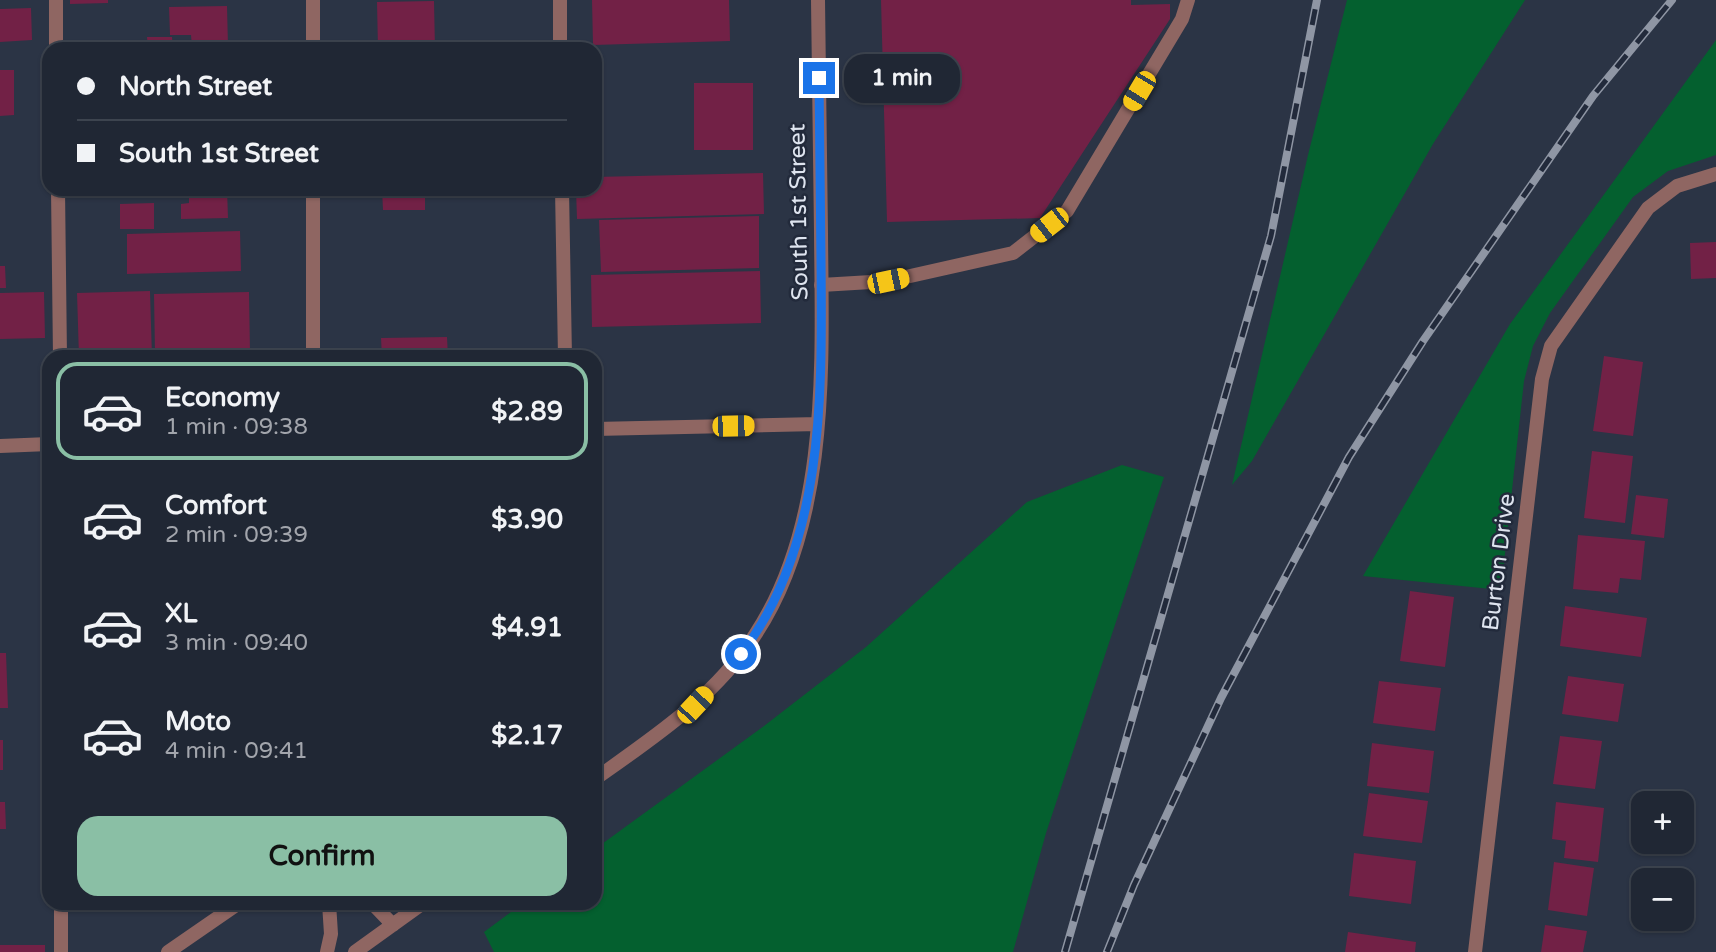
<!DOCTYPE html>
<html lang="en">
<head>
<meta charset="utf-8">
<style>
  body { margin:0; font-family:"Varela Round",sans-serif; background:#2d3340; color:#f1f3f6; height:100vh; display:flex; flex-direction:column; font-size:26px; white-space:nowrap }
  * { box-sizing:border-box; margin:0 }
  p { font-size:23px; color:#a2a5ac }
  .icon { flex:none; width:38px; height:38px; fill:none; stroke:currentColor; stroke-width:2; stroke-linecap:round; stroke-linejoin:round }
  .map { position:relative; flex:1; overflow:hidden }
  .sheet { position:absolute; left:42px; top:350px; width:560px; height:560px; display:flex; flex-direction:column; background:#202734; border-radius:21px; box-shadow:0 2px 5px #0004,0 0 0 2px #3d444f }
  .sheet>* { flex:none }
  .guide { position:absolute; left:42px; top:42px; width:560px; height:154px; border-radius:21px; box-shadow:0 2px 5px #0004,0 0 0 2px #3d444f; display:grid; align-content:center; height:154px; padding:0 35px; background:#202734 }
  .fabs { position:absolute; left:1631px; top:791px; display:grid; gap:14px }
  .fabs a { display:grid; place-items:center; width:63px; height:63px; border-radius:14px; background:#202734; box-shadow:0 2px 5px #0004,0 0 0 2px #3d444f; font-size:35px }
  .end { position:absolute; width:32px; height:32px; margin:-16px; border:9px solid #1a73e8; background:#fff; box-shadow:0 0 0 4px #fff }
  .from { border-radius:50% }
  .bubble { position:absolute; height:49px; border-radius:21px; background:#202734; box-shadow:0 2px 5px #0004,0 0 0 2px #3d444f; font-size:23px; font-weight:700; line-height:49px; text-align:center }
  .car { position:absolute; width:21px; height:42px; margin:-21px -10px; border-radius:9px; box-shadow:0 0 5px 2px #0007; background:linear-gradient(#f5c518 24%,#345 0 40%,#f5c518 0 76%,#345 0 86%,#f5c518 0) }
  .guide b { display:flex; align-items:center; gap:24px; height:66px; font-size:26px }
  .guide b+b { border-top:2px solid #3d444f }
  .guide i { width:18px; height:18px; background:#f1f3f6 }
  ul { padding:12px 0 0; list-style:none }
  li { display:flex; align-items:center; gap:21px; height:98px; margin:0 14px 10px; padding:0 21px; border:4px solid transparent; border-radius:21px }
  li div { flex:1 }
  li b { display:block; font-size:26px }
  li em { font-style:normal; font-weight:700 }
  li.current { border-color:#8abfa5 }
  li>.icon { width:63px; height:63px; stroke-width:1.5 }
  .cta { display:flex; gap:14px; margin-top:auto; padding:14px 35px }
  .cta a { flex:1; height:80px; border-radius:21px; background:#8abfa5; color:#111; font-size:28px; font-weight:700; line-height:80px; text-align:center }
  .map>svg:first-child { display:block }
</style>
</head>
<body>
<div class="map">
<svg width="1716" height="952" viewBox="0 0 1716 952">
  <rect width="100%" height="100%" fill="#2b3445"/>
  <!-- green -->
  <path fill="#04602f" d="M 1347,0 L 1525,0 L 1433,144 L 1252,461 L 1232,485 L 1308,155 Z
    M 1716,40 L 1716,155 L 1668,171 L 1633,197 L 1550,313 L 1533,346 L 1524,381 L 1501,590 L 1363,576 L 1510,324 Z
    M 1122,465 L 1164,477 L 1046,833 L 1013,952 L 494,952 L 484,932 L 523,903 L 595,903 L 595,849 L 764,726 L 866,647 L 1027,502 Z"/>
  <!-- building -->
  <path fill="#722146" d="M 70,0 L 108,0 L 108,3 L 70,4 Z
    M 592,0 L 729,0 L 730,41 L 593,45 Z
    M 881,0 L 1131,0 L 1131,5 L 1170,4 L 1170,19 L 1040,218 L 887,222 Z
    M 434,1 L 435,49 L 378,49 L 377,2 Z
    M 227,6 L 228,46 L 192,47 L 191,35 L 170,35 L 169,7 Z
    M 31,8 L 32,40 L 0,42 L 0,9 Z
    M 147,37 L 172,37 L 173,49 L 148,49 Z
    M 0,70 L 14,70 L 14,115 L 0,116 Z
    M 694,83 L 753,83 L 753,150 L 694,150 Z
    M 763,173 L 764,214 L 577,219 L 576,189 L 595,189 L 595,177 Z
    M 189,189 L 227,189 L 228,218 L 181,219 L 181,204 L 189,203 Z
    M 382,189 L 425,189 L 425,210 L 383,210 Z
    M 154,203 L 154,229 L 120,229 L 120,204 Z
    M 759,216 L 759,268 L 601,272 L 599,220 Z
    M 240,231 L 241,271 L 127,274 L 127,234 Z
    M 1716,242 L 1716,278 L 1691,279 L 1690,243 Z
    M 0,266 L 5,266 L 6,288 L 0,288 Z
    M 760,271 L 761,323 L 592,327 L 591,275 Z
    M 150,291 L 152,357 L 79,357 L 77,293 Z
    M 44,292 L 45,338 L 0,339 L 0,293 Z
    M 249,292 L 250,352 L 155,354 L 154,294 Z
    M 447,337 L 448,357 L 382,357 L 381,338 Z
    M 1604,356 L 1643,362 L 1633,436 L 1593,431 Z
    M 1592,451 L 1633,456 L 1625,523 L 1584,518 Z
    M 1636,495 L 1668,499 L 1664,538 L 1631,534 Z
    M 1578,535 L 1645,541 L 1641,580 L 1620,578 L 1618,593 L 1573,589 Z
    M 1410,591 L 1454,597 L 1445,667 L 1400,661 Z
    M 1565,606 L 1647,618 L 1641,657 L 1560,646 Z
    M 0,653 L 6,653 L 8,708 L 0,708 Z
    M 1568,676 L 1624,684 L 1618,722 L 1562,714 Z
    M 1379,681 L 1441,688 L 1435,731 L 1373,723 Z
    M 1560,736 L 1602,741 L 1595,789 L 1553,784 Z
    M 0,740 L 3,740 L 3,770 L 0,770 Z
    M 1372,743 L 1434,751 L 1429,793 L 1367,786 Z
    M 1369,793 L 1428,801 L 1422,843 L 1363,836 Z
    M 0,802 L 5,802 L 6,829 L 0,829 Z
    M 1556,802 L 1604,808 L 1598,862 L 1564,858 L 1566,841 L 1552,839 Z
    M 1354,853 L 1416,861 L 1411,904 L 1349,896 Z
    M 1554,862 L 1594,868 L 1587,916 L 1548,910 Z
    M 1545,925 L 1587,931 L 1583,952 L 1541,952 Z
    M 1348,932 L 1416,942 L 1415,952 L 1345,952 Z
    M 0,945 L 45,945 L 45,952 L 0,952 Z"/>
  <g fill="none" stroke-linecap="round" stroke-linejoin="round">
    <!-- lane -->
    <path stroke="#8f6662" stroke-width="14" d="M 56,0 L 56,49
      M 560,0 L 560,49
      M 58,189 L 60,357
      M 562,189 L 565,357
      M 821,285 L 888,281 L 1013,253 L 1067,211 L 1182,19 L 1188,0
      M 61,903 L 61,952"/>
    <!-- street -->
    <path stroke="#8f6662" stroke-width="14" d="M 313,0 L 313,49
      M 313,189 L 313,357
      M 595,429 L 818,424
      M 0,446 L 49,444
      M 595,779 C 654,737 715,697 755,635 C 830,522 822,363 821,233 C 820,155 819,78 818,0
      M 372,903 L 393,925
      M 168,952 L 239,903
      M 327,952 L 331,934 L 329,903
      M 355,952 L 423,903
      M 1475,952 L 1542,379 L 1551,346 L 1648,208 L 1677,186 L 1716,174"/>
    <defs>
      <path id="rail" d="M 1065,952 L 1271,236 L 1317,0
        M 1107,952 L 1134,885 L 1221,698 L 1349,457 L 1423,341 L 1593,96 L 1672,0"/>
    </defs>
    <!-- rail casing -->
    <use href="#rail" stroke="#8f96a4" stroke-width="8"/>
    <!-- rail -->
    <use href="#rail" stroke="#222a3b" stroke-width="5" stroke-dasharray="16" stroke-linecap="butt"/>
  </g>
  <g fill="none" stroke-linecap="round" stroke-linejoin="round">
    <!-- route -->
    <path stroke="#1a73e8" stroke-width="9" d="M 741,654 C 826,544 822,391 821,259 C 820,199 820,138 819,78"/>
  </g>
  <g text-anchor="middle" stroke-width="5" stroke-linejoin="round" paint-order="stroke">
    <!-- street labels -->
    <g font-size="23" fill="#dee4ef" stroke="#222a3b">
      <text transform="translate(798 212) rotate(-91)" y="8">South 1st Street</text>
      <text transform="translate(1498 562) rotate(-83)" y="8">Burton Drive</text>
    </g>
  </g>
</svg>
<div class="fabs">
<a>+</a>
<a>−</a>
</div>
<i class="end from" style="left:741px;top:654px"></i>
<i class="end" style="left:819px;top:78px"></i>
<div class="bubble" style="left:844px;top:54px;width:116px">1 min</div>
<i class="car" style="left:1139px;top:91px;rotate:211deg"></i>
<i class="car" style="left:1049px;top:225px;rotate:232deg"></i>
<i class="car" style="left:888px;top:281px;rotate:78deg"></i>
<i class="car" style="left:733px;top:426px;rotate:89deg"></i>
<i class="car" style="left:695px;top:705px;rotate:43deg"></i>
<div class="guide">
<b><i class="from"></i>North Street</b>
<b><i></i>South 1st Street</b>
</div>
<section class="sheet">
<ul>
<li class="current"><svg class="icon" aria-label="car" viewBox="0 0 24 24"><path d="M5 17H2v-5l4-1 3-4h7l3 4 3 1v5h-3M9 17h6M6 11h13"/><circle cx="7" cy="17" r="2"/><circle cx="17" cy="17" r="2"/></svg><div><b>Economy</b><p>1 min · 09:38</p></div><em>$2.89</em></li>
<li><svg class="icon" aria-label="car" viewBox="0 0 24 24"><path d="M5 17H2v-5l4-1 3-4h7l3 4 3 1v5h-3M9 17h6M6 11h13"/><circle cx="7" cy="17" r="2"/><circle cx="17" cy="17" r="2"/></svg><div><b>Comfort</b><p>2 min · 09:39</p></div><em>$3.90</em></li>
<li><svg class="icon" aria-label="car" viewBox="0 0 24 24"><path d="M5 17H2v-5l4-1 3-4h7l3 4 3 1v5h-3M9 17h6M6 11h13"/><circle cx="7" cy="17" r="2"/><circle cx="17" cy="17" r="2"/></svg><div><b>XL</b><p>3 min · 09:40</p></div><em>$4.91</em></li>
<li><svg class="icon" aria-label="car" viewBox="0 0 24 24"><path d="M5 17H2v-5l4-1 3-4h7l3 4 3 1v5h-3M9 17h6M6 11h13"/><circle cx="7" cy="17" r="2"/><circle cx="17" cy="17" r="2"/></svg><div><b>Moto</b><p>4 min · 09:41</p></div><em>$2.17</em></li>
</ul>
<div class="cta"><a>Confirm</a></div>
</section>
</div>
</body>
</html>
